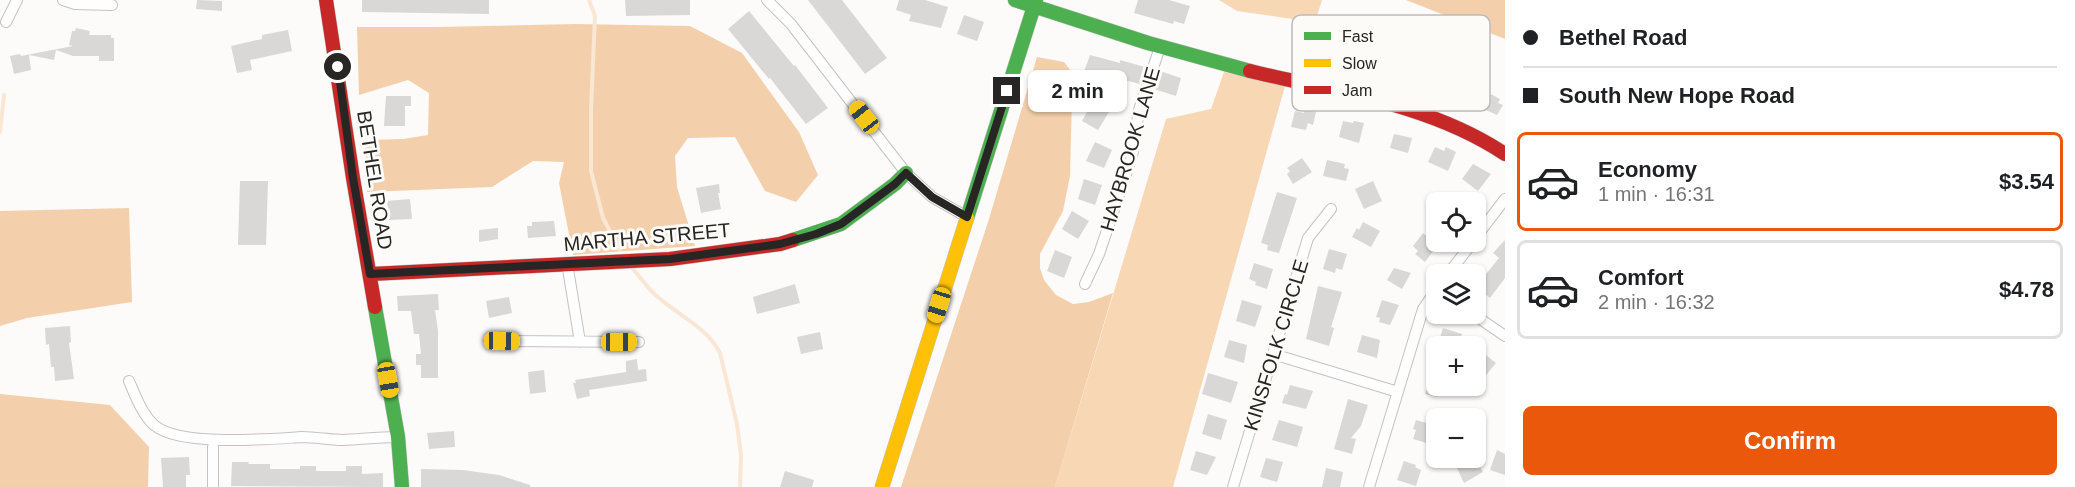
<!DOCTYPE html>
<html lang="en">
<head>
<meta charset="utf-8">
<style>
  body { margin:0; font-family:Arial,sans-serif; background:#f6f6f6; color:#202124; height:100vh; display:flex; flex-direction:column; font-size:22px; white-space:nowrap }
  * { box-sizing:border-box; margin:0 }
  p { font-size:20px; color:#757577 }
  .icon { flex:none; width:33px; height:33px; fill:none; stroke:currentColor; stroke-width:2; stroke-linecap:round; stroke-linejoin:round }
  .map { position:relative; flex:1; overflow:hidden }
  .drawer { display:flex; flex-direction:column; background:#fff; width:570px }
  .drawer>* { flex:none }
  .top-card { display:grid; align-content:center; height:132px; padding:0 18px; background:#fff }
  .buttons { position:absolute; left:1426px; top:192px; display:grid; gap:12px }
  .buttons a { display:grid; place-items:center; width:60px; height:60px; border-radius:9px; background:#fff; box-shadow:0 2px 4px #0004; font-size:30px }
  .end { position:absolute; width:27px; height:27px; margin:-14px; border:8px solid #272625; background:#fff; box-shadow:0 0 0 3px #fff }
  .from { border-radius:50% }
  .bubble { position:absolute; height:42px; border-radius:9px; background:#fff; box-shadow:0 2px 4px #0004; font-size:20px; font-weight:800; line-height:42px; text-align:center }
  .car { position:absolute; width:18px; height:36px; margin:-18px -9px; border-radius:8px; box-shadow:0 0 4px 2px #0007; background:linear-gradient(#f5c518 24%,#345 0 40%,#f5c518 0 76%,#345 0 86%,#f5c518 0) }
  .top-card b { display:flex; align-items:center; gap:21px; height:57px; font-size:22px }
  .top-card b+b { border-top:2px solid #e0e0e0 }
  .top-card i { width:15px; height:15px; background:#202124 }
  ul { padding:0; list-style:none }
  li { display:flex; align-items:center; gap:18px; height:99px; margin:0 12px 9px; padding:0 6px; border:3px solid #e0e0e0; border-radius:9px }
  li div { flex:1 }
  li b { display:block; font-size:22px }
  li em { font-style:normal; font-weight:800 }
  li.current { border-color:#ea580c }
  li>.icon { width:54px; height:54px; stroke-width:1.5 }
  .button { display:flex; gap:12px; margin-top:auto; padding:12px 18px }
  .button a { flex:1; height:69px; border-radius:9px; background:#ea580c; color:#fff; font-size:24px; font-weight:800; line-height:69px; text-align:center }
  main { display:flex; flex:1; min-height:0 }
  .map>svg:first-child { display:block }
</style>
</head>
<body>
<main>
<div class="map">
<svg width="1505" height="487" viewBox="0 0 1505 487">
  <rect width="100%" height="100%" fill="#fcfbf9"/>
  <!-- green -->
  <path fill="#f8d7b5" d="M 1219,0 L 1322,0 L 1315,22 L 1237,11 Z
    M 1224,72 L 1285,86 L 1173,487 L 1055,487 L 1166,119 L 1211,109 Z"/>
  <!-- forest -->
  <path fill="#f3d0ab" d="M 1406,0 L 1505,0 L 1505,39 Z
    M 574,24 L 690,26 L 742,53 L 799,132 L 818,175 L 796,202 L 765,191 L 735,137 L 688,138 L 675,156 L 677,187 L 695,246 L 573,255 L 559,183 L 564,162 L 533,161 L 492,187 L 367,192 L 365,140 L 403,139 L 428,135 L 429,93 L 408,80 L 359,95 L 357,27 L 438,27 Z
    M 1037,57 L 1064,62 L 1071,71 L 1072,96 L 1070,176 L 1063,211 L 1040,254 L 1040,268 L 1044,280 L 1056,295 L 1073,304 L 1089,302 L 1113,293 L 1055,487 L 901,487 L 989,219 Z
    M 129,208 L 132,302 L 27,318 L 0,326 L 0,211 Z
    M 0,394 L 110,405 L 149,447 L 148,487 L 0,487 Z"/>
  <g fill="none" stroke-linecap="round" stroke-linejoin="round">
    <!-- stream -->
    <path stroke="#f9e7d4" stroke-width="4" d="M 589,0 L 595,16 L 591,110 L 591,171 L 603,218 L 620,250
      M 0,132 L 4,95
      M 633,269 C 641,278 649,290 658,297 C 679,316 707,327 720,353 L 737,424 L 741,455 L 740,487"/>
  </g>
  <!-- building -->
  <path fill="#d9d8d7" d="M 197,0 L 222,1 L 222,11 L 196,9 Z
    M 362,0 L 489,0 L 489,14 L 362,12 Z
    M 625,0 L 690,0 L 690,15 L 626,16 Z
    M 808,0 L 842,0 L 887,58 L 865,74 Z
    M 899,0 L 925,0 L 948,7 L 941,28 L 909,21 L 911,15 L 896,10 Z
    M 1138,0 L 1169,0 L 1190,6 L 1184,24 L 1174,21 L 1173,24 L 1134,13 Z
    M 749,11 L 794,66 L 795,65 L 828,108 L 806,124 L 770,78 L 769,79 L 728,29 Z
    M 964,15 L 984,22 L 977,41 L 957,34 Z
    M 76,28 L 90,31 L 89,35 L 111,35 L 111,38 L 114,38 L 114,61 L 99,61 L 99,56 L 73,56 L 56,50 L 54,60 L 29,55 L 31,70 L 14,74 L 10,56 L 20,54 L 21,56 L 73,46 L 69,45 L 72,31 L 75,31 Z
    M 288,30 L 292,51 L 250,60 L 252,70 L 237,73 L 231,46 L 262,39 L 262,35 Z
    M 1090,55 L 1120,63 L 1120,60 L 1145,67 L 1140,84 L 1109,76 L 1108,79 L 1084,72 Z
    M 1160,71 L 1181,78 L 1176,96 L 1154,89 Z
    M 1485,91 L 1500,99 L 1498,103 L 1503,105 L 1497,115 L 1477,106 Z
    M 386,96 L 411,96 L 411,106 L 405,106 L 405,126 L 384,126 Z
    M 1092,103 L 1109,112 L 1098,130 L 1082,121 Z
    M 1305,110 L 1316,112 L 1313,125 L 1308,123 L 1306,130 L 1291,127 L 1295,111 L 1304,113 Z
    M 1343,121 L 1353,123 L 1354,121 L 1364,123 L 1359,143 L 1339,137 Z
    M 1394,134 L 1412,138 L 1408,153 L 1390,148 Z
    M 1095,142 L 1112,150 L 1104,168 L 1086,161 Z
    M 1435,147 L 1444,151 L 1446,147 L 1456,152 L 1448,171 L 1428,162 Z
    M 1302,158 L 1312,172 L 1293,184 L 1287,174 L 1290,171 L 1287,168 Z
    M 1327,160 L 1345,164 L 1344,168 L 1349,169 L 1346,181 L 1323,176 Z
    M 1473,164 L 1491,174 L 1478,191 L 1462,179 Z
    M 1084,179 L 1102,185 L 1095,205 L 1078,199 Z
    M 240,181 L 268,181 L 266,245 L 238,245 Z
    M 1373,181 L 1382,201 L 1364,209 L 1355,189 Z
    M 719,184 L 720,193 L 718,193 L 721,209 L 701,213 L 696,188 Z
    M 1277,192 L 1297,198 L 1279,253 L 1267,250 L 1268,245 L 1261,243 Z
    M 410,199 L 412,219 L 389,220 L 387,201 Z
    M 1072,211 L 1089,221 L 1078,239 L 1062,229 Z
    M 554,221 L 556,236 L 528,238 L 527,226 L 532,226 L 532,222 Z
    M 1363,222 L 1380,231 L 1371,247 L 1352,237 L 1357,228 L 1359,230 Z
    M 498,228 L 498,239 L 479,242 L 479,230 Z
    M 1423,233 L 1438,245 L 1425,262 L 1415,254 L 1418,251 L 1413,246 Z
    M 1505,240 L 1505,278 L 1490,298 L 1476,287 L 1476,283 L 1481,277 L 1482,279 L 1499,258 L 1493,253 Z
    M 1329,249 L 1347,254 L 1342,270 L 1336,268 L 1335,273 L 1323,269 Z
    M 1055,250 L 1072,257 L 1064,278 L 1047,271 Z
    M 1254,263 L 1273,269 L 1267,289 L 1255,285 L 1256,282 L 1249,279 Z
    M 1394,268 L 1411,273 L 1402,289 L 1387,280 Z
    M 795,284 L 800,303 L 757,314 L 753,297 Z
    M 1318,286 L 1342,292 L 1331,327 L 1334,328 L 1329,346 L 1306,339 Z
    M 438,294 L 439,310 L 435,310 L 438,331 L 438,378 L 421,378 L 421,365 L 416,365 L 416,354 L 421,354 L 419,334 L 414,334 L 411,311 L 398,311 L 397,296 Z
    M 509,297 L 512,313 L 489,318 L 486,301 Z
    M 1242,300 L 1262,306 L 1255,327 L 1236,321 Z
    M 1382,300 L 1399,305 L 1390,325 L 1379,322 L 1380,318 L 1376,317 Z
    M 70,326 L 71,342 L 69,343 L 74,379 L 55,381 L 54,367 L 51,367 L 49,344 L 46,345 L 45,328 Z
    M 1443,328 L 1462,334 L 1458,346 L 1442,346 L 1443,342 L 1439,341 Z
    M 820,332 L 823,349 L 801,354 L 797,337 Z
    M 1362,335 L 1380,340 L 1377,358 L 1357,352 Z
    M 1229,340 L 1247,345 L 1244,363 L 1224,357 Z
    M 1482,352 L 1496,363 L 1486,375 L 1476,367 L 1476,360 Z
    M 1434,357 L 1437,357 L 1437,386 L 1440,386 L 1437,397 L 1425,394 Z
    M 637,359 L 638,370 L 646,369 L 647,381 L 589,390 L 590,396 L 577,399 L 573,383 L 576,383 L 575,380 L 626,372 L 626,361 Z
    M 544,370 L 546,392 L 530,394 L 528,372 Z
    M 1208,373 L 1238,382 L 1231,403 L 1202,394 Z
    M 1290,385 L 1313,391 L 1306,409 L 1282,403 L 1285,394 L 1287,395 Z
    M 1348,399 L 1368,405 L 1361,426 L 1351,438 L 1356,439 L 1352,454 L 1334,449 Z
    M 1440,412 L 1430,444 L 1413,439 L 1416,430 L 1413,429 L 1416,420 L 1430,424 Z
    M 1208,414 L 1227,420 L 1221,440 L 1202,434 Z
    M 1279,420 L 1303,427 L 1297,447 L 1272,440 Z
    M 454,431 L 455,447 L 429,449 L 427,433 Z
    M 1497,450 L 1505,454 L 1505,475 L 1490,470 Z
    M 1196,451 L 1216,457 L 1207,475 L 1190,470 Z
    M 189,457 L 190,475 L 186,475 L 186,487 L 163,487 L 161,458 Z
    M 1266,458 L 1283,462 L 1277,482 L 1260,477 Z
    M 1471,459 L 1473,462 L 1477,460 L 1483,472 L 1464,483 L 1456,466 Z
    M 1404,461 L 1416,465 L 1415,467 L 1421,470 L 1416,486 L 1397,480 Z
    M 232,462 L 249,462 L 248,464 L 270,464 L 270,469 L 300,469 L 300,466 L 316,466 L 316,471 L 346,471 L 346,466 L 362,466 L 362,474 L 383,473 L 383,487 L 231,486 Z
    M 1326,468 L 1343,472 L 1340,487 L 1322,487 Z
    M 421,469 L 463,470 L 499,475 L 530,485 L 530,487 L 421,487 Z
    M 785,471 L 814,480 L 812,487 L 780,487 Z"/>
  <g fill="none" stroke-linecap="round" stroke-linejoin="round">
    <defs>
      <path id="street" d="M 63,0 L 75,4 L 112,5
        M 767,0 L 791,24 L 906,173 L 932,197 L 967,217
        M 6,22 L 17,0
        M 1476,237 L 1505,199
        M 567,263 L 580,342
        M 1448,274 L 1473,242
        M 1085,284 L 1099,254 L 1125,177 L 1133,152 L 1139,110 L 1160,47
        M 1473,314 L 1505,336
        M 502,341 L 639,342
        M 1273,354 L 1398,392
        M 129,381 C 135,395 142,414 154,425 C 180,447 268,439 302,437 C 316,437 330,440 343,440 C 362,439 380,437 398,437
        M 213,487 L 213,447
        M 1233,487 L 1308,238 L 1331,209
        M 1369,487 L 1423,309 L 1437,289"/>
      <path id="fast" d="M 1015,0 L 1148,43 L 1250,71
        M 967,218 L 1036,0
        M 793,240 L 841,224 L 895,184 L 906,173
        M 375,307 L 398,437 L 402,487"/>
      <path id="slow" d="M 882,487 L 967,218"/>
      <path id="jam" d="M 326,0 L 353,178 L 375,307
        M 1250,71 C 1337,92 1430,104 1505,154
        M 371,274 L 670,259 L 780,244 L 793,240"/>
    </defs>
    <!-- street casing -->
    <use href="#street" stroke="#c4c3c1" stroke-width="12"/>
    <!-- fast casing -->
    <use href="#fast" stroke="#c4c3c1" stroke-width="15"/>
    <!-- slow casing -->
    <use href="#slow" stroke="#c4c3c1" stroke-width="15"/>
    <!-- jam casing -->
    <use href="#jam" stroke="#c4c3c1" stroke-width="15"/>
    <!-- street -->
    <use href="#street" stroke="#fffefe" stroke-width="10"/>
    <!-- fast -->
    <use href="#fast" stroke="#4caf50" stroke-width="14"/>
    <!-- slow -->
    <use href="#slow" stroke="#ffc107" stroke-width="14"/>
    <!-- jam -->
    <use href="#jam" stroke="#c62828" stroke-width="14"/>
  </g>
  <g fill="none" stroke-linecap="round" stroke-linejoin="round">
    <!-- route -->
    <path stroke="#272625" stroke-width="8" d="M 338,67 L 353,178 L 370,274 L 670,259 L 780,244 L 816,234 L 841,224 L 895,184 L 906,173 L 932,197 L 967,217 L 1007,91"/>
  </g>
  <g text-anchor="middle" stroke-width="6" stroke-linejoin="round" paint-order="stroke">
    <!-- street labels -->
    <g font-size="20" fill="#272625" stroke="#fdfbf8">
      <text transform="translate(1130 149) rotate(-74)" y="7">HAYBROOK LANE</text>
      <text transform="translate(375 180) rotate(81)" y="7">BETHEL ROAD</text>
      <text transform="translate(647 237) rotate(-5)" y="7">MARTHA STREET</text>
      <text transform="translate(1276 345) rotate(-73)" y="7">KINSFOLK CIRCLE</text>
    </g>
  </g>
  <!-- legend -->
  <rect x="1292" y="15" width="198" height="96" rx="9" fill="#fdfbf8" stroke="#bdbbb9" stroke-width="1.5"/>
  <rect x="1304" y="32" width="27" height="8" fill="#4caf50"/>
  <rect x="1304" y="59" width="27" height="8" fill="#ffc107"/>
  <rect x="1304" y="86" width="27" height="8" fill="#c62828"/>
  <g font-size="16" fill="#272625">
    <text x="1342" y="42">Fast</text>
    <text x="1342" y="69">Slow</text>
    <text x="1342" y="96">Jam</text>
  </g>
</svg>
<div class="buttons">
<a><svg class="icon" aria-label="locate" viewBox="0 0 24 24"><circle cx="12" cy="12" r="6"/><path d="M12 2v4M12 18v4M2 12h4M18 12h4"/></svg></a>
<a><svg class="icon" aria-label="layers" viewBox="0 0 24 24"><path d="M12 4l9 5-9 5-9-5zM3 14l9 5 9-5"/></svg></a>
<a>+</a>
<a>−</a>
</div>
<i class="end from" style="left:338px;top:67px"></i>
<i class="end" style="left:1007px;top:91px"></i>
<div class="bubble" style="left:1028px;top:70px;width:99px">2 min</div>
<i class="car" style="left:864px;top:117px;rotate:322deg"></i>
<i class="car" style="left:939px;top:305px;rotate:197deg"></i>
<i class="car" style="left:502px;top:341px;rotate:91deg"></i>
<i class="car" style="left:619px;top:342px;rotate:90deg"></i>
<i class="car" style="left:388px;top:380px;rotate:170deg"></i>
</div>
<section class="drawer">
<div class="top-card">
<b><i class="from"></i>Bethel Road</b>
<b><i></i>South New Hope Road</b>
</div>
<ul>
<li class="current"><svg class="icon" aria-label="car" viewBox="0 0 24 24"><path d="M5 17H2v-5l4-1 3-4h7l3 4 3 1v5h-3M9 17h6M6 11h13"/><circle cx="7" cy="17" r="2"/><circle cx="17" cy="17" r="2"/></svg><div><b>Economy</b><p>1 min · 16:31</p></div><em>$3.54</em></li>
<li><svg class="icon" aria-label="car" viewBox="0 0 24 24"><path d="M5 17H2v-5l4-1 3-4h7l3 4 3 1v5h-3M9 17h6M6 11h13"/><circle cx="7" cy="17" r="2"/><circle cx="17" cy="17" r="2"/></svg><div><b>Comfort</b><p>2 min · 16:32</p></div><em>$4.78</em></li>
</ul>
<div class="button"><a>Confirm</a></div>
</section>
</main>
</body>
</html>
